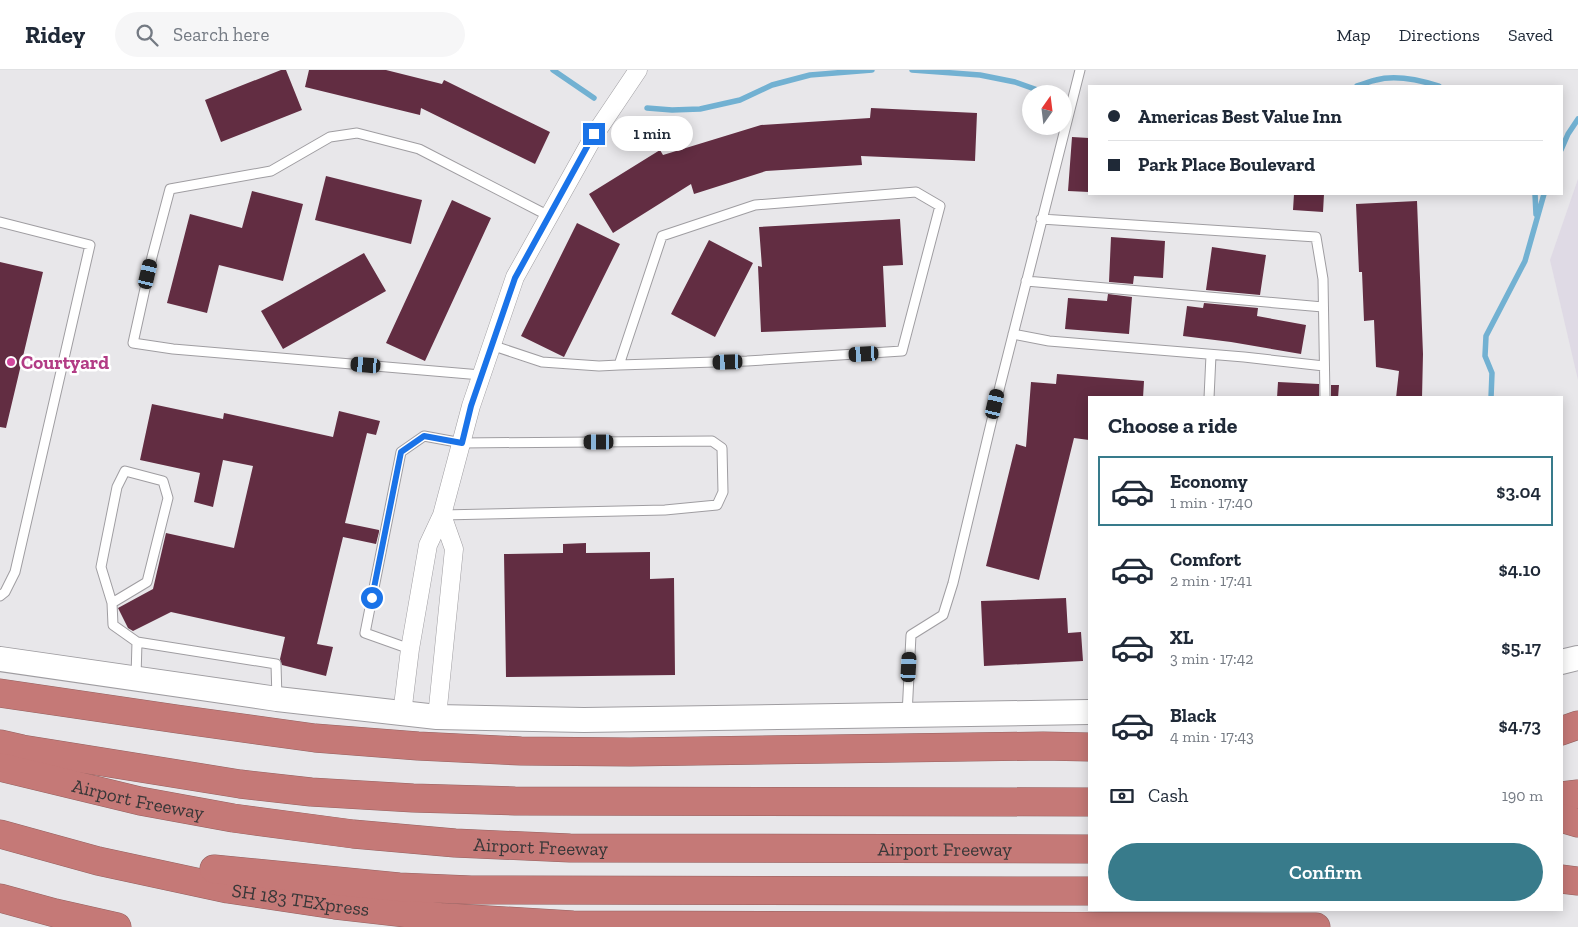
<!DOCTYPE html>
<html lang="en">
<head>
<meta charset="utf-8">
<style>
  body { margin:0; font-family:"Zilla Slab",serif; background:#f6f6f7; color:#1f2937; height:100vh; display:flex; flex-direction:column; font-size:19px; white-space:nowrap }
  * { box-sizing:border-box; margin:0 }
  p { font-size:16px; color:#747a83 }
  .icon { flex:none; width:28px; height:28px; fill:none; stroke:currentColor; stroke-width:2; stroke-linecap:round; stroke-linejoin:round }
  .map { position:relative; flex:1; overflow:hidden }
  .drawer { position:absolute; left:1088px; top:326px; width:475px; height:515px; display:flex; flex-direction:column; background:#fff; border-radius:0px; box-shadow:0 2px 12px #0003 }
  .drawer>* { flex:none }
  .top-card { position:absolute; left:1088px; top:15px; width:475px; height:110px; border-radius:0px; box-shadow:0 2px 12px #0003; display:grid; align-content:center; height:110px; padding:0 20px; background:#fff }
  .needle { width:32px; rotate:14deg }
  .buttons { position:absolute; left:1022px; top:15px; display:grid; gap:10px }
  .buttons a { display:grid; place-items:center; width:50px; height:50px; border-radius:50%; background:#fff; box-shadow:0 2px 12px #0003; font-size:25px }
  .end { position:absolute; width:22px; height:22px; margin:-11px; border:6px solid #1a73e8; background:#fff; box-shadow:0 0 0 2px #fff }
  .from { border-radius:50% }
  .bubble { position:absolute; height:35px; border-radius:18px; background:#fff; box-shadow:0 2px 12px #0003; font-size:16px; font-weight:600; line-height:35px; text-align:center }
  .car { position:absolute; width:15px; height:30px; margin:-15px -8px; border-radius:6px; box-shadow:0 0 4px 1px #0007; background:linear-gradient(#222 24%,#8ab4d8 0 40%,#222 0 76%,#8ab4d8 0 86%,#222 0) }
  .top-card b { display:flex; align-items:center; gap:18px; height:48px; font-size:19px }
  .top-card b+b { border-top:1px solid #e0e1e3 }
  .top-card i { width:12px; height:12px; background:#1f2937 }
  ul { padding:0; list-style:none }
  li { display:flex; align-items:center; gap:15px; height:70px; margin:0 10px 8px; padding:0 10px; border:2px solid transparent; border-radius:0px }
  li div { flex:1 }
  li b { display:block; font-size:19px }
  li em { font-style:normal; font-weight:600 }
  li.active { border-color:#387b8b }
  li>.icon { width:45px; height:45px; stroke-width:1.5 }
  h2 { padding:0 20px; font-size:22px; line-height:60px }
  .pay { display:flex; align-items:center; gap:12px; height:55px; padding:0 20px; font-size:19px }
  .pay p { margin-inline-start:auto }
  .action { display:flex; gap:10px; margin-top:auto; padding:10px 20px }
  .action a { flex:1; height:58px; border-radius:30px; background:#387b8b; color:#fff; font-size:20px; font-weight:600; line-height:58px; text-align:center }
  header { display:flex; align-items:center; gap:30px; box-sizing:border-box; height:70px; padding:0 25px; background:#fff; border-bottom:1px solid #e0e1e3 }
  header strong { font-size:24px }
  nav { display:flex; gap:28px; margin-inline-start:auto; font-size:18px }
  .search { width:350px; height:45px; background:#f6f6f7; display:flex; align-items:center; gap:12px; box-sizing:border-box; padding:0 18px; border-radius:28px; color:#747a83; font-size:19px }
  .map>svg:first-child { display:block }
</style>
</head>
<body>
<header>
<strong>Ridey</strong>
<div class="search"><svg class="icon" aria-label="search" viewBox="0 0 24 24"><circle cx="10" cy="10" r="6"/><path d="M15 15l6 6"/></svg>Search here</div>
<nav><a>Map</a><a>Directions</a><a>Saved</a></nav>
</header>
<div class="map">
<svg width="1578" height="857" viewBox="0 0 1578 857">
  <rect width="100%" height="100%" fill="#e8e7ea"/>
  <!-- built -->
  <path fill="#dfdae5" d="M 1578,109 L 1578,310 L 1550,190 Z"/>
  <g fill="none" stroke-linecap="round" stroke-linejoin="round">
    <!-- stream -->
    <path stroke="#72b1d2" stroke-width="5.5" d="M 553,0 L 594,28
      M 912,0 L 980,5 L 1015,12 L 1046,23
      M 1357,16 C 1364,14 1370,11 1376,10 C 1396,4 1420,10 1439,16
      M 647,38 L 672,40 L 700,39 L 740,30 L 772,15 L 810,5 L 872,0
      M 1561,80 L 1568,64 L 1578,49
      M 1535,124 L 1536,144
      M 1491,328 L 1492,303 L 1485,286 L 1486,266 L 1525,191 L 1544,124"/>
  </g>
  <!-- building -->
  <path fill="#622d42" d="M 281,0 L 286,0 L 302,40 L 221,72 L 205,30 Z
    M 309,0 L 386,0 L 442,14 L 444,10 L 550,62 L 535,94 L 421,38 L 420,45 L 305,17 Z
    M 871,38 L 977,43 L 975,91 L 861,86 L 862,95 L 766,101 L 694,124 L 691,114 L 613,163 L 589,124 L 660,80 L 663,85 L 761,55 L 870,48 Z
    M 1072,67 L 1089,68 L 1089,122 L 1068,121 Z
    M 326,106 L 422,130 L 411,174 L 315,150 Z
    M 252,121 L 303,134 L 283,211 L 219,195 L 207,243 L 167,233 L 190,144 L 242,158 Z
    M 1294,124 L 1324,124 L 1323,142 L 1293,140 Z
    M 452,130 L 491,148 L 425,291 L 386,273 Z
    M 1417,131 L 1423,284 L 1422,328 L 1396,328 L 1399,301 L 1376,297 L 1374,250 L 1364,251 L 1362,202 L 1359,202 L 1356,134 Z
    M 900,149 L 903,195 L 883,196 L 886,257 L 761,262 L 758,196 L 762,197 L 759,157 Z
    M 577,153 L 620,174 L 564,287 L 521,266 Z
    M 1111,167 L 1165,171 L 1163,208 L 1134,206 L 1133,214 L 1109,212 Z
    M 709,170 L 753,193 L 715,267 L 671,244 Z
    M 1212,177 L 1266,185 L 1260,225 L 1206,220 Z
    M 364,183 L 386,221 L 283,279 L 261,241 Z
    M 0,192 L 43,202 L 6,358 L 0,357 Z
    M 1108,224 L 1132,227 L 1129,264 L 1065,259 L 1068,228 L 1107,231 Z
    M 1204,233 L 1258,238 L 1257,246 L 1306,255 L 1301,284 L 1231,272 L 1183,266 L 1187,236 L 1203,238 Z
    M 1057,304 L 1144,311 L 1143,328 L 1089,328 L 1089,370 L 1074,368 L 1039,510 L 986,496 L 1016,374 L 1026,377 L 1031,312 L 1056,314 Z
    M 1278,312 L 1319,314 L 1319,328 L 1277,328 Z
    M 1331,315 L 1339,315 L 1338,328 L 1331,328 Z
    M 152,334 L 223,349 L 224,343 L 333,367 L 339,341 L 380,351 L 376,365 L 367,363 L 345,453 L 379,460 L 379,462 L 376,474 L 343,467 L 317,574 L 333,577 L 326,606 L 282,595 L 280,589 L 285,567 L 171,542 L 133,561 L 128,558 L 118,538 L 153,519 L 166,463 L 234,478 L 253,396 L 223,390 L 213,437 L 194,432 L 200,403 L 140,390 Z
    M 586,473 L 586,483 L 650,482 L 650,509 L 674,508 L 675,605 L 506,607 L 504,484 L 563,483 L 563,474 Z
    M 1066,528 L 1068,563 L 1081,562 L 1083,591 L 984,596 L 981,531 Z"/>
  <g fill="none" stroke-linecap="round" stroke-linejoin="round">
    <defs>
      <path id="service" d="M 1041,149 L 1316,167 L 1323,209 L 1325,328
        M 0,152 L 90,175 L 15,502 L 5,522 L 0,526
        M 1026,211 L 1323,237
        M 1013,264 L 1049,271 L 1244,287 L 1324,296
        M 491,275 L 542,292 L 599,296 L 619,295 L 747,291 L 902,281 L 940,136 L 916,122 L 755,135 L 662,166 L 619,295
        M 481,305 L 173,279 L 133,273 L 152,187 L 170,119 L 271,101 L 330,67 L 357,63 L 419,79 L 549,146
        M 1209,328 L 1211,285
        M 112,533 L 147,512 L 168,428 L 163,411 L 125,401 L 117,417 L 101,497 L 112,533 L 113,555 L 137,572 L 276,594 L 277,629
        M 410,579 L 365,563 L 401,382 L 424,366 L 462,373 L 712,371 L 722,378 L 723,422 L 717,435 L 665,440 L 442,445
        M 136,607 L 137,572
        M 907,645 L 911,565 L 943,545 L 953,513 L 1000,316 L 1080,0"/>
      <path id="minor" d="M 402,644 L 410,579 L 428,475 L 442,445 L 471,336 L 515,207 L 595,64 L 638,0
        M 437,647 L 454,479 L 442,445"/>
      <path id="secondary" d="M 0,589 L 277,629 L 437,647 L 584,650 L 1089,642
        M 1561,592 L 1578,588"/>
      <g id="motorway">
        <path d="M 0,623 L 177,649 L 315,668 L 418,676 L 521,681 L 630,682 L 1043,676 L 1089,677"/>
        <path d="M 1561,661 L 1578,655"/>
        <path d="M 0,674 L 22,679 L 240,714 L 311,722 L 413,728 L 515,731 L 1089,732"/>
        <path id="s1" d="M 0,697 L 140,731 L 233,748 L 353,764 L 455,773 L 570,778 L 1089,779"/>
        <path d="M 1561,726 L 1578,724"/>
        <path d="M 1561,748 L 1578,753"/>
        <path id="s2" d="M 0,764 L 98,791 L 228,819 L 335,835 L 440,847 L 573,855 L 1316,857"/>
        <path d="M 214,799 L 399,817 L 471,820 L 1089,821"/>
        <path d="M 1561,809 L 1578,811"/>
        <path d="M 0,828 L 55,843 L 117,857"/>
      </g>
    </defs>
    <!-- service casing -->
    <use href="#service" stroke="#9f9da1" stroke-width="11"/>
    <!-- minor casing -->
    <use href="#minor" stroke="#9f9da1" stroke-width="19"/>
    <!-- secondary casing -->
    <use href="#secondary" stroke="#9f9da1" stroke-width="26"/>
    <!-- motorway casing -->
    <use href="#motorway" stroke="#946261" stroke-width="29"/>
    <!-- service -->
    <use href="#service" stroke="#fff" stroke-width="9"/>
    <!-- minor -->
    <use href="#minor" stroke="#fff" stroke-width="18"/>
    <!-- secondary -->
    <use href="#secondary" stroke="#fff" stroke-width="24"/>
    <!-- motorway -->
    <use href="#motorway" stroke="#c57977" stroke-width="28"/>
  </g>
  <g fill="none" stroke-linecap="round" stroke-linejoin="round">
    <!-- route -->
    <path stroke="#1a73e8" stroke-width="6" d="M 372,528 L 401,382 L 424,366 L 462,373 L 471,336 L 515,208 L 594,64"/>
  </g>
  <!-- markers -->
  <circle fill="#d1479c" stroke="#fff" stroke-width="2" cx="11" cy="292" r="5"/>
  <g text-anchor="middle" stroke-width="5" stroke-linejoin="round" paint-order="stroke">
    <!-- hotel labels -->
    <g font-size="19" font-weight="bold" fill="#b23c85" stroke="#fff" text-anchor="start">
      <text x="21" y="299">Courtyard</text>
    </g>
    <!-- street labels -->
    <g font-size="19" fill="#383738" stroke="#fff">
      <text dy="7" stroke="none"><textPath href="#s1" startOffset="142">Airport Freeway</textPath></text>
      <text dy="7" stroke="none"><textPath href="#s1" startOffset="548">Airport Freeway</textPath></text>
      <text dy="7" stroke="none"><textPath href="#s1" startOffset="952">Airport Freeway</textPath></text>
      <text dy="7" stroke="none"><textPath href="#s2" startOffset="308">SH 183 TEXpress</textPath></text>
    </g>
  </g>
</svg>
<div class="buttons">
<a><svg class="needle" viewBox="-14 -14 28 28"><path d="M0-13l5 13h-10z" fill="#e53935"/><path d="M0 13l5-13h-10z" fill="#747a83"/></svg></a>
</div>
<i class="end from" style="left:372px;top:528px"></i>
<i class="end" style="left:594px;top:64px"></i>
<div class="bubble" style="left:611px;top:46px;width:82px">1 min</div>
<i class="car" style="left:148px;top:204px;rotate:13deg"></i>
<i class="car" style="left:864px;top:284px;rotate:267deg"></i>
<i class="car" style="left:728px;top:292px;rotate:268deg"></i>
<i class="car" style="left:366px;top:295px;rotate:275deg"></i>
<i class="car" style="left:995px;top:334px;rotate:13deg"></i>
<i class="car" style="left:599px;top:372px;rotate:270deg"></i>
<i class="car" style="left:909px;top:597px;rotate:3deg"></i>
<div class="top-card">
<b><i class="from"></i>Americas Best Value Inn</b>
<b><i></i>Park Place Boulevard</b>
</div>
<section class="drawer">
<h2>Choose a ride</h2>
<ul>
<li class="active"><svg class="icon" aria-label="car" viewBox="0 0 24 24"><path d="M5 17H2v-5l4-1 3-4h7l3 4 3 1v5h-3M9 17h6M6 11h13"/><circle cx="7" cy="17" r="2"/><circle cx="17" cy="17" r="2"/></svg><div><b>Economy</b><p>1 min · 17:40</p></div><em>$3.04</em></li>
<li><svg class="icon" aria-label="car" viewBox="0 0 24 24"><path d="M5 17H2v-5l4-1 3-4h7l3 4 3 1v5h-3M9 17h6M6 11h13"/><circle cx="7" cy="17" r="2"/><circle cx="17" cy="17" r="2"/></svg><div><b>Comfort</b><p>2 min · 17:41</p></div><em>$4.10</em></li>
<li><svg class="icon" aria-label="car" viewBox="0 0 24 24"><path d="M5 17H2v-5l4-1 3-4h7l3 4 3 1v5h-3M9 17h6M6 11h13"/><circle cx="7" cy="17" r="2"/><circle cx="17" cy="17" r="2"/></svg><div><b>XL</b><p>3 min · 17:42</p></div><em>$5.17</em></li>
<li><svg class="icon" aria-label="car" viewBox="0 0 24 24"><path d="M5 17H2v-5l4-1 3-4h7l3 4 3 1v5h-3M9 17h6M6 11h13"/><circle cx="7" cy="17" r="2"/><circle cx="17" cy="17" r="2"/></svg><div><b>Black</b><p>4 min · 17:43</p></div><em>$4.73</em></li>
</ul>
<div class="pay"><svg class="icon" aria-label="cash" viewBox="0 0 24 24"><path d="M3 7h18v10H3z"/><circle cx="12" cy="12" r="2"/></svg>Cash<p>190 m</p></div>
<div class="action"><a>Confirm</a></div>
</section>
</div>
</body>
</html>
